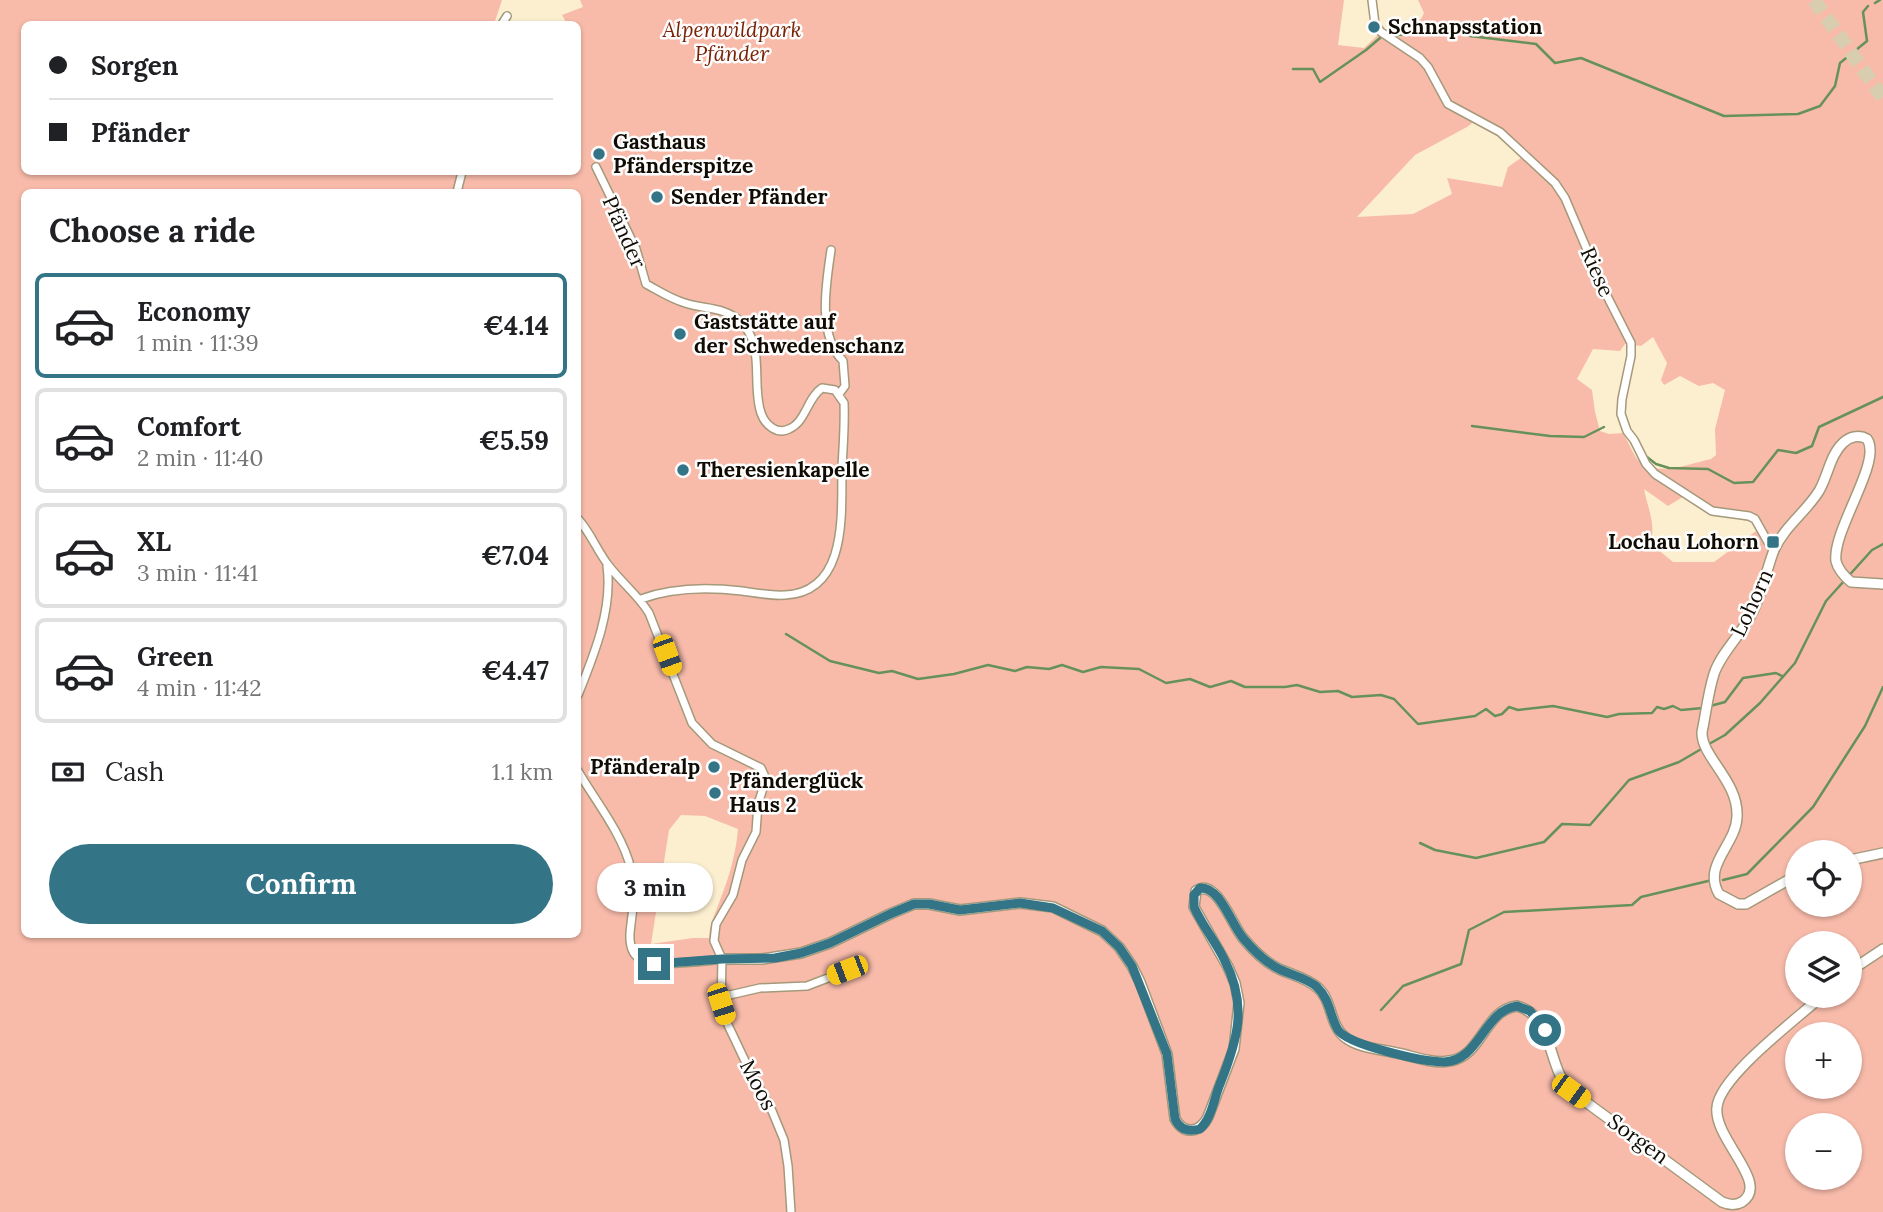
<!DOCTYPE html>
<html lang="en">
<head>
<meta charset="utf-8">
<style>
  body { margin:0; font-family:Lora,serif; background:#f6f6f6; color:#202124; height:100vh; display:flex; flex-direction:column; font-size:26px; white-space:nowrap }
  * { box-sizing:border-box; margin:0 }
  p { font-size:23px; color:#757577 }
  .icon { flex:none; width:38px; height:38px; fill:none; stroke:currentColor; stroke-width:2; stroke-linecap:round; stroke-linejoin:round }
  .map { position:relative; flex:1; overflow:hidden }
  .panel { position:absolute; left:21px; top:189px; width:560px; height:749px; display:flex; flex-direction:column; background:#fff; border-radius:10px; box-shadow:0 2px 5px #0004 }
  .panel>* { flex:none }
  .top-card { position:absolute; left:21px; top:21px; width:560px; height:154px; border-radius:10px; box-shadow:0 2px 5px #0004; display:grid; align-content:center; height:154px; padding:0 28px; background:#fff }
  .controls { position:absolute; left:1785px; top:840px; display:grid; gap:14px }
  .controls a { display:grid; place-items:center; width:77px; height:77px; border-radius:50%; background:#fff; box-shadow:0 2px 5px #0004; font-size:35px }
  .end { position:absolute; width:32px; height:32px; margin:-16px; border:9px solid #337487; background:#fff; box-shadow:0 0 0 4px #fff }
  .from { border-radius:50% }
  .bubble { position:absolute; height:49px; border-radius:24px; background:#fff; box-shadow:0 2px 5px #0004; font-size:23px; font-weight:700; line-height:49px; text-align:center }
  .car { position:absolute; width:21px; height:42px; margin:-21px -10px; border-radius:9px; box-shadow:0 0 5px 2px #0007; background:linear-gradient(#f5c518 24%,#345 0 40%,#f5c518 0 76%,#345 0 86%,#f5c518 0) }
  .top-card b { display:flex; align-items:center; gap:24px; height:66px; font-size:26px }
  .top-card b+b { border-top:2px solid #e0e0e0 }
  .top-card i { width:18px; height:18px; background:#202124 }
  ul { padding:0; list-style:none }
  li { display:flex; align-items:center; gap:21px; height:105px; margin:0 14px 10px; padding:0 14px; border:4px solid #e0e0e0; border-radius:10px }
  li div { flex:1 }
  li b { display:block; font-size:26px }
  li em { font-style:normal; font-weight:700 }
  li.active { border-color:#337487 }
  li>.icon { width:63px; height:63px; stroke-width:1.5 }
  h2 { padding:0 28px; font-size:32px; line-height:84px }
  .pay { display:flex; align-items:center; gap:18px; height:77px; padding:0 28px; font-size:26px }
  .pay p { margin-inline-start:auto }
  .cta { display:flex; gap:14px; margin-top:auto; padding:14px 28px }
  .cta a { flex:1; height:80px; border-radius:42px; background:#337487; color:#fff; font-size:28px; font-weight:700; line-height:80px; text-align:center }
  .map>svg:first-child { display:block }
</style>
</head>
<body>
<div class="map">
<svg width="1883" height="1212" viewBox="0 0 1883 1212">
  <rect width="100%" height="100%" fill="#fcefcf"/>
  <!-- green -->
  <path fill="#f8bbaa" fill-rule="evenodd" d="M 0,0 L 502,0 L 494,24 L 24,24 L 24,172 L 578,172 L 578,24 L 564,24 L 566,22 L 562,15 L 583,7 L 580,0 L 1344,0 L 1338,45 L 1364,48 L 1378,35 L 1385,40 L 1406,35 L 1411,24 L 1421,19 L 1424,13 L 1418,0 L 1883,0 L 1883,1212 L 0,1212 ZM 1479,118 L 1525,155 L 1508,167 L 1502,187 L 1447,178 L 1452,194 L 1413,214 L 1357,217 L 1415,155 L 1467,127 ZM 24,192 L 578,192 L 578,934 L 24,934 ZM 1653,337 L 1667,363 L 1661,380 L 1664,385 L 1680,376 L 1699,386 L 1713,383 L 1725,390 L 1715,429 L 1716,455 L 1711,459 C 1691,463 1659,477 1640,462 C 1634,457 1628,441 1623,433 L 1609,434 L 1600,431 L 1595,412 L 1592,390 L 1577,379 L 1593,349 L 1620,351 L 1625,344 L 1641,346 ZM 1644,489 L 1668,506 L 1686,495 L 1707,511 L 1751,522 L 1761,535 L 1756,531 L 1714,562 L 1673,562 L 1650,543 C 1657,526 1647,506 1644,489 ZM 681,815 L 705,816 L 738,829 C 736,853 729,878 720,900 C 716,913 709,924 709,938 L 693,938 L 651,944 L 669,830 ZM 1797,852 L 1850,852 L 1850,905 L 1797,905 ZM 1797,943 L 1850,943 L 1850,996 L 1797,996 ZM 1797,1034 L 1850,1034 L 1850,1087 L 1797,1087 ZM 1797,1125 L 1850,1125 L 1850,1178 L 1797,1178 Z"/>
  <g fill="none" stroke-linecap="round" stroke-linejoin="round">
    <!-- stream -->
    <path stroke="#66925a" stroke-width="2.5" d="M 1875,3 L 1880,0
      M 1392,36 L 1421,32 L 1448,23 L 1470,36 L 1536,44 L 1555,63 L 1581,58 L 1724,116 L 1798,114 L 1820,106 L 1835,86 L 1840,63 L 1867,41 L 1863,12 L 1868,6
      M 1293,69 L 1313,69 L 1320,82 L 1366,50 L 1380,38
      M 1472,426 L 1550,436 L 1584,437 L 1604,427
      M 1647,457 L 1656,464 L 1669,468 L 1708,469 L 1734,483 L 1753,482 L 1778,450 L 1796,453 L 1812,446 L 1819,427 L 1883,397
      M 786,634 L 830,661 L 879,673 L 892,671 L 918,679 L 954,674 L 988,665 L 1015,671 L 1027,667 L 1049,669 L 1062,665 L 1083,672 L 1101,667 L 1139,669 L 1166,683 L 1190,679 L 1210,687 L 1231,681 L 1245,687 L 1285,687 L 1297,685 L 1320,692 L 1338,691 L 1352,697 L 1381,695 L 1394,699 L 1418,724 L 1475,716 L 1486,709 L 1495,716 L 1502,714 L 1509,707 L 1518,710 L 1553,706 L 1607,717 L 1619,714 L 1652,713 L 1657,707 L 1664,709 L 1673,706 L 1681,710 L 1703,708
      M 1710,706 L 1725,702 L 1743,678 L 1776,673 L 1782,676
      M 1709,744 L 1725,735 L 1760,703 L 1795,663 L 1826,601 L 1872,550 L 1883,544
      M 1420,843 L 1435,850 L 1476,858 L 1544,842 L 1562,824 L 1590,825 L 1629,780 L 1679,762 L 1703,748
      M 1723,880 L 1747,874 L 1813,807 L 1865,726 L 1883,687
      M 1381,1010 L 1403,986 L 1461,964 L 1469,930 L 1504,912 L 1632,905 L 1641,897 L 1708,881"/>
    <!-- motorway-tunnel -->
    <path stroke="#d9cdb0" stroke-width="14" stroke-dasharray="14 7" stroke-linecap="butt" d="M 1814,0 L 1883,98"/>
    <defs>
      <path id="minor" d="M 1372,0 L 1375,24 L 1381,32 L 1420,58 L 1428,67 L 1448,104 L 1500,132 L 1555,183 L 1565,198 L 1605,292 L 1631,343 L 1631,356 L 1622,399 L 1621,414 L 1627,431 L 1634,440 L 1646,464 L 1655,474 L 1712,511 L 1749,516 L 1755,519 L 1769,544 L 1775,548
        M 502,24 L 507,16
        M 596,167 L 636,249 L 646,284 C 659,291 671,299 685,303 C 703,309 725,307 740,321 C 766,345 751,384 761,413 C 765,425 777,435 789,429 C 806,422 807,398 822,388 L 835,390 L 844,403 C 845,425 843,446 842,468 C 841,511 849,592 785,595 C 771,596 756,593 742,591 C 708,587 673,587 641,599
        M 457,192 L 462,172
        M 831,250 C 826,284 817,335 843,361 L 845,386 L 839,394
        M 578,519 C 591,533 597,551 609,566 C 622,583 638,595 649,613 L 692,723 L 712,744 L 761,768 L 766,779 L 758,804 L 756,832 L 742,860 L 733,895 L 716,924 L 714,941 L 722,959 L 721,1004 L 728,1025 L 746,1063 L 772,1111 L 784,1140 L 788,1166 L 791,1212
        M 578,695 C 594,655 613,609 607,566
        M 578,771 C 596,802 622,833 631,869 C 637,890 632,912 630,933 C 628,967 654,964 679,963 C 693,962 708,961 722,959
        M 721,997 L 760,988 L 807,986 L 862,965"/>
      <path id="tertiary" d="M 1850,860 L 1883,853
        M 1797,875 L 1746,904 L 1738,904 L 1719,894 C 1702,865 1736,845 1737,817 C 1739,781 1701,757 1702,732 C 1706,713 1708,693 1714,674 C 1720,655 1738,638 1748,620 C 1761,599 1765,574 1774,550 C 1784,527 1806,512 1819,491 C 1828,476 1830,455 1843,443 C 1849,437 1859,434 1867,439 C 1883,461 1832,530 1836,561 C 1838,570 1844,576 1851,582 L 1883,584
        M 722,959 L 762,959 L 801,953 L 830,943 L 890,914 L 914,904 L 929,904 L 960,910 L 1020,903 L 1053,907 L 1102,931 L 1119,947 L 1132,966 L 1140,982 L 1167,1054 L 1175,1119 C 1184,1135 1200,1133 1208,1117 L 1234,1049 L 1239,1003 L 1235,983 L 1228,967 L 1194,907 L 1196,891 C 1216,877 1232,925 1243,938 C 1253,950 1265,962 1279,969 C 1292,975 1307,978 1318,988 C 1333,1001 1329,1026 1346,1038 C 1359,1048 1380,1049 1397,1053 C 1413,1056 1432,1064 1449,1061 C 1482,1057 1484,1010 1517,1006 C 1555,1016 1546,1067 1571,1091 L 1722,1202 C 1729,1205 1735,1206 1742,1202 C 1771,1183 1713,1139 1717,1107 C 1720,1076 1798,1018 1822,996
        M 1850,971 L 1883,949"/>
    </defs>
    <!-- minor casing -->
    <use href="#minor" stroke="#a5997b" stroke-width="10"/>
    <!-- tertiary casing -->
    <use href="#tertiary" stroke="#a5997b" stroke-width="12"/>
    <!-- minor -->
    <use href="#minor" stroke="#fff" stroke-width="7"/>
    <!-- tertiary -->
    <use href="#tertiary" stroke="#fff" stroke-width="9"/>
  </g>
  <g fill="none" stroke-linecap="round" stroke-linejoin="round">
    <!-- route -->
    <path stroke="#337487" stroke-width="9" d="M 654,964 L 722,959 L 775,958 L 801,953 L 830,943 L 890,914 L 914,904 L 929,904 L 960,910 L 1020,903 L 1053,908 L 1102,931 L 1119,947 L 1132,966 L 1167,1054 L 1175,1119 C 1180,1130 1189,1132 1200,1129 C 1212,1118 1214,1098 1220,1084 C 1238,1039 1248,1005 1224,959 C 1215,941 1202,925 1194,907 L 1194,895 L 1200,888 C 1220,886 1231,924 1243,938 C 1253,950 1265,962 1279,969 C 1291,975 1307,978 1317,987 C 1330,999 1330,1017 1338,1030 C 1348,1045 1424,1062 1444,1062 C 1480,1061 1483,1011 1517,1006 L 1530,1011 L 1545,1030"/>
  </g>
  <!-- markers -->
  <g fill="#337487" stroke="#fdfdfd" stroke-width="2.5">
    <circle cx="1374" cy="27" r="7"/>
    <circle cx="599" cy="154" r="7"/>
    <circle cx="657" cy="197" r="7"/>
    <circle cx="680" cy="334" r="7"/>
    <circle cx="683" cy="470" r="7"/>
    <rect x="1766" y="535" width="14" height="14" rx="3.5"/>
    <circle cx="714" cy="767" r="7"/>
    <circle cx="715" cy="793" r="7"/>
  </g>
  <g text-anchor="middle" stroke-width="5" stroke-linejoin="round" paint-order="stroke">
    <!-- poi labels -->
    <g font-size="21" font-weight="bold" fill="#110c03" stroke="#fdfdfd" text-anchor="start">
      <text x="1388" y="34">Schnapsstation</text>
      <text x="613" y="149">Gasthaus<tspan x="613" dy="24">Pfänderspitze</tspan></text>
      <text x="671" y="204">Sender Pfänder</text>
      <text x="694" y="329">Gaststätte auf<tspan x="694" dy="24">der Schwedenschanz</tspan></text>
      <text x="697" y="477">Theresienkapelle</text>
      <text x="1759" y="549" text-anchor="end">Lochau Lohorn</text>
      <text x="700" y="774" text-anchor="end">Pfänderalp</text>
      <text x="729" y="788">Pfänderglück<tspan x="729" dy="24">Haus 2</tspan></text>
    </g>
    <!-- park labels -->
    <g font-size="21" font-style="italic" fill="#792206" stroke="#fdfdfd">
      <text x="732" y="37">Alpenwildpark<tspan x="732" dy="24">Pfänder</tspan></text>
    </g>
    <!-- street labels -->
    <g font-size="21" fill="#110c03" stroke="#fdfdfd">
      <text transform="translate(624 232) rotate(66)" y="7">Pfänder</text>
      <text transform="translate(1597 272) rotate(66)" y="7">Riese</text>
      <text transform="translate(1752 603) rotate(-65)" y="7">Lohorn</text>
      <text transform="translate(758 1085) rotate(62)" y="7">Moos</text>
      <text transform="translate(1638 1139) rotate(36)" y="7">Sorgen</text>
    </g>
  </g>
</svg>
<div class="controls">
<a><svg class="icon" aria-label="locate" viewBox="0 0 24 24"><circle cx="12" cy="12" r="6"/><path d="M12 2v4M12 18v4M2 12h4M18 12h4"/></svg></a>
<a><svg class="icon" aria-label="layers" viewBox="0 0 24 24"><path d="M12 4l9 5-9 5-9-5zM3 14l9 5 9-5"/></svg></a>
<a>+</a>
<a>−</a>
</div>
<i class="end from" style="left:1545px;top:1030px"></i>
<i class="end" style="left:654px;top:964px"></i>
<div class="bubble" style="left:597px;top:863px;width:116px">3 min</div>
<i class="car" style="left:667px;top:655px;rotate:160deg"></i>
<i class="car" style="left:847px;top:970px;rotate:249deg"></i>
<i class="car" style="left:721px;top:1004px;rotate:162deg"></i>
<i class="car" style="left:1571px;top:1091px;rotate:126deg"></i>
<div class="top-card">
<b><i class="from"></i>Sorgen</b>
<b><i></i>Pfänder</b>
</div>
<section class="panel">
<h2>Choose a ride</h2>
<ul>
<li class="active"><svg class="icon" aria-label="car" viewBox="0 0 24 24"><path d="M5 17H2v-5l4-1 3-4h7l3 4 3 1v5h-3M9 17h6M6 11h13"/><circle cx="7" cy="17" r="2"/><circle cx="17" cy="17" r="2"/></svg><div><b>Economy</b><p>1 min · 11:39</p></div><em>€4.14</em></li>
<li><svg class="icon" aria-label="car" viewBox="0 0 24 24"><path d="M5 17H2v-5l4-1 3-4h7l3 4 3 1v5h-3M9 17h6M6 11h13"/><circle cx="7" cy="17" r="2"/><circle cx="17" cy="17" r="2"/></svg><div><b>Comfort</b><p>2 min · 11:40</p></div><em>€5.59</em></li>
<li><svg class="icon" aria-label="car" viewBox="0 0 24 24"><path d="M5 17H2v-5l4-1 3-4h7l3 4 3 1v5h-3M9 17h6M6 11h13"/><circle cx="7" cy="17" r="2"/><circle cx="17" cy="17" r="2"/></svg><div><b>XL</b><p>3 min · 11:41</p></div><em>€7.04</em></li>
<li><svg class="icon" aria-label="car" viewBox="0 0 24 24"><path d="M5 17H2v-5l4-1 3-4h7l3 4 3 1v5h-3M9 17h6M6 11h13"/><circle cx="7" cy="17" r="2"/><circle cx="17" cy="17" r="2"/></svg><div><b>Green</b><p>4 min · 11:42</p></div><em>€4.47</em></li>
</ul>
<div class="pay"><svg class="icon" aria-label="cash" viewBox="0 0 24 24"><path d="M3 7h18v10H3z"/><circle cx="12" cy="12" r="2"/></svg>Cash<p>1.1 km</p></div>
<div class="cta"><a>Confirm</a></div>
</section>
</div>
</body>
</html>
